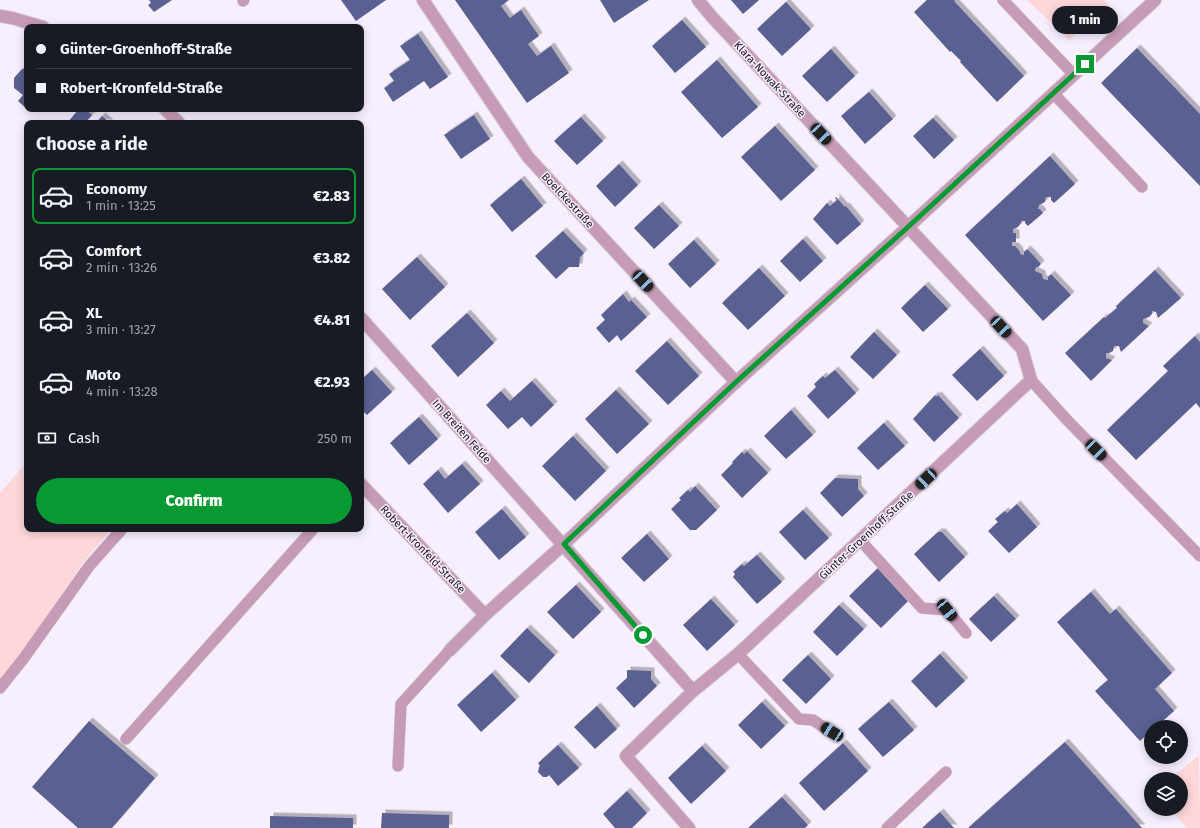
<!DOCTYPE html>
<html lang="en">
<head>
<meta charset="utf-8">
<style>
  body { margin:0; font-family:"Fira Sans",sans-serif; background:#242831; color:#f1f3f6; height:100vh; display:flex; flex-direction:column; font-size:15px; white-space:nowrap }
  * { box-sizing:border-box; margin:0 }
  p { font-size:13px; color:#9ea1a6 }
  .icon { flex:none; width:22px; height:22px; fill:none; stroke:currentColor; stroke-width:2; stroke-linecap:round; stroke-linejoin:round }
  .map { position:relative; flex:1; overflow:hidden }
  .details { position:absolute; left:24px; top:120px; width:340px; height:412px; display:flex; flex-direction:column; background:#171b24; border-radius:8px; box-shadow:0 2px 10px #0003 }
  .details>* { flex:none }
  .banner { position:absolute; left:24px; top:24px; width:340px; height:88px; border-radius:8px; box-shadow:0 2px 10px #0003; display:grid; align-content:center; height:88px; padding:0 12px; background:#171b24 }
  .tools { position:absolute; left:1144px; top:720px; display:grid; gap:8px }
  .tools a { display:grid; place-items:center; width:44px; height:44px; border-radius:50%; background:#171b24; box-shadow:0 2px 10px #0003; font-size:20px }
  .end { position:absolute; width:18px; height:18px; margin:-9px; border:5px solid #089a32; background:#fff; box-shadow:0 0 0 2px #fff }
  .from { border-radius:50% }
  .bubble { position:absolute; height:28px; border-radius:14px; background:#171b24; box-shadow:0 2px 10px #0003; font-size:13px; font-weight:800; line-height:28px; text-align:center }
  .car { position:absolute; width:12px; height:24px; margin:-12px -6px; border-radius:5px; box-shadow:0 0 3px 1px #0007; background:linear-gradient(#222 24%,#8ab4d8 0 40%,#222 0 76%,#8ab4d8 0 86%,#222 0) }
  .banner b { display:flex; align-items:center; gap:14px; height:38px; font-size:15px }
  .banner b+b { border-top:1px solid #363941 }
  .banner i { width:10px; height:10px; background:#f1f3f6 }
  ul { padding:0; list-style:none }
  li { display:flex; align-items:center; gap:12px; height:56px; margin:0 8px 6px; padding:0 4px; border:2px solid transparent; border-radius:8px }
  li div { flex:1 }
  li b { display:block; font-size:15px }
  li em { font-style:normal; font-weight:800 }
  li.current { border-color:#089a32 }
  li>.icon { width:36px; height:36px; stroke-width:1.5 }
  h2 { padding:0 12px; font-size:18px; line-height:48px }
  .pay { display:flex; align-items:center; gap:10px; height:44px; padding:0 12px; font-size:15px }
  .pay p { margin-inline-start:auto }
  .button { display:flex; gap:8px; margin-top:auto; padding:8px 12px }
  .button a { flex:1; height:46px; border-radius:24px; background:#089a32; color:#fff; font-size:16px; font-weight:800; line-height:46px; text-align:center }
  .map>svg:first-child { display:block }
</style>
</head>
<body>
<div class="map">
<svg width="1200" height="828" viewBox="0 0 1200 828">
  <defs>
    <filter id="shadow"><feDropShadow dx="3.5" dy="-3.5" stdDeviation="0" flood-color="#0004"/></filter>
  </defs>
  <rect width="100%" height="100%" fill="#f7eefe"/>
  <!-- green -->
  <path fill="#fdd7d9" d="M 1027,0 L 1104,0 L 1110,7 L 1069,40 Z
    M 27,462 L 27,529 L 112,529 L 85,560 L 24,650 L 0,679 L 0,493 Z
    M 1199,755 L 1200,828 L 1187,828 L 1170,809 L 1181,809 L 1181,779 L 1170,779 Z"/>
  <!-- building -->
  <path fill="#5a6191" filter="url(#shadow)" d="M 149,0 L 172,0 L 154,12 L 148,5 L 151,3 Z
    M 341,0 L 386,0 L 356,21 Z
    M 455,0 L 509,0 L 501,6 L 510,18 L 521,10 L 539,36 L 528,44 L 537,56 L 551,46 L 569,73 L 527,103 Z
    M 600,0 L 649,0 L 614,23 Z
    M 731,0 L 759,0 L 743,14 Z
    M 927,0 L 955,0 L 954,1 L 1024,76 L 997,102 L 960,62 L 961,61 L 951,51 L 950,52 L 914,12 Z
    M 786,2 L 811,29 L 782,56 L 757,29 Z
    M 682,20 L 706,47 L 675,73 L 652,46 Z
    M 418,34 L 448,77 L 430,89 L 424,81 L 393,102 L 384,88 L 394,81 L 389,74 L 410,60 L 400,46 Z
    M 1137,48 L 1200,114 L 1200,186 L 1101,83 Z
    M 831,49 L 855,76 L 827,102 L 802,76 Z
    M 717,60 L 758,107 L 722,138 L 681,92 Z
    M 22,69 L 27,69 L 27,109 L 18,101 L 23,95 L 14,88 L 14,78 Z
    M 869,92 L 893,119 L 865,144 L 841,116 Z
    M 79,109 L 85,109 L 92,115 L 85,123 L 67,123 Z
    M 474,115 L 490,139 L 461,159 L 444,135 Z
    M 102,116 L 110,123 L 96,123 Z
    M 581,117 L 603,141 L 577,165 L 554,141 Z
    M 933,118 L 954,140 L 934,159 L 913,136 Z
    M 775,126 L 815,170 L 781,201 L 741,157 Z
    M 1050,156 L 1075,184 L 1054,203 L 1051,200 L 1051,197 L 1046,197 L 1045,202 L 1039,205 L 1038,209 L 1040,209 L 1043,213 L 1028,226 L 1025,223 L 1025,221 L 1021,221 L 1021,223 L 1018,227 L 1013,229 L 1013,233 L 1016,233 L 1016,242 L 1012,242 L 1012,246 L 1015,246 L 1018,249 L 1020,252 L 1020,254 L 1024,255 L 1024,252 L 1027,249 L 1035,257 L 1041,264 L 1038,267 L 1036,267 L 1035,271 L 1042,274 L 1043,279 L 1048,280 L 1048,277 L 1051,274 L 1071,295 L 1043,321 L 965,235 Z
    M 619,164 L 638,185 L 615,207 L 596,186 Z
    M 521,179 L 543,206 L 512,232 L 490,205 Z
    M 836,197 L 845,207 L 846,206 L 861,224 L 837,245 L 813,219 L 827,203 L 830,206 L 837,200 L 835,198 Z
    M 659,205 L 679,226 L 654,249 L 634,228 Z
    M 563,231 L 584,253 L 580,257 L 579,267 L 569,267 L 556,279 L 535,256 Z
    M 803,239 L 823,261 L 800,282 L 780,261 Z
    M 694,240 L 716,264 L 690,288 L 668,264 Z
    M 417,257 L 445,287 L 410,320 L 382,289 Z
    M 759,268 L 785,296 L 748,330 L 722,303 Z
    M 1155,270 L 1181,298 L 1158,318 L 1156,312 L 1152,311 L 1152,314 L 1149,317 L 1143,319 L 1143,323 L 1149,326 L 1121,352 L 1119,346 L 1114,346 L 1113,351 L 1109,353 L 1106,353 L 1106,358 L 1112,360 L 1091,381 L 1065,353 L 1104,317 L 1105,318 L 1117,308 L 1116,306 Z
    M 925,285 L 948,309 L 923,332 L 901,308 Z
    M 623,294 L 629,302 L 631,300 L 647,317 L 621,341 L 617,335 L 609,343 L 596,328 L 605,320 L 601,315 Z
    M 467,313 L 494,343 L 458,377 L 431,346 Z
    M 874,332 L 897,355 L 873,379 L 850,357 Z
    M 1195,336 L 1200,342 L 1200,408 L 1196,403 L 1136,460 L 1107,430 L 1168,371 L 1163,366 Z
    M 667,341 L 699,376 L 668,405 L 635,371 Z
    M 980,349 L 1004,376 L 977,401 L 952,375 Z
    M 372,370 L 392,392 L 367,415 L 361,409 L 361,380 Z
    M 835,370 L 856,393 L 828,419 L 807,396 L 816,387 L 814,384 L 823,376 L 825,378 Z
    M 532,381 L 554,405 L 531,427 L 522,417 L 508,429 L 486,405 L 501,391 L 510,401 Z
    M 616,390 L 649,424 L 617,454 L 585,419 Z
    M 935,395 L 936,397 L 938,395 L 959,418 L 934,442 L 913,419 Z
    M 791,410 L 813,435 L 786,459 L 764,436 Z
    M 419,417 L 438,439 L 409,465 L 390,443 Z
    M 884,423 L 905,446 L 878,470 L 857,448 Z
    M 573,436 L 606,471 L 575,501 L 542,466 Z
    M 747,451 L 768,473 L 742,498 L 721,475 L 733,463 L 732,462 L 742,452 L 744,454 Z
    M 462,464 L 480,484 L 448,513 L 423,484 L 438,470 L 445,479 Z
    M 835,478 L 858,479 L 858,489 L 864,496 L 842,517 L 820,493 Z
    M 695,486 L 717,510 L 696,530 L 690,530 L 671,509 L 681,500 L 679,498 L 688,490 L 690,492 Z
    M 1017,504 L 1037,527 L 1033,527 L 1037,527 L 1009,553 L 988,531 L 998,522 L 995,519 L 1005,511 L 1007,513 Z
    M 502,509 L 526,537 L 499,560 L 475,532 Z
    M 803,510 L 829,538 L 805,560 L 779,532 Z
    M 938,532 L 942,532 L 965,557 L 939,582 L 914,554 Z
    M 647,534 L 669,559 L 644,582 L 621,558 Z
    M 757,555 L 782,582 L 757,604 L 733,577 L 735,574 L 733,572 L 742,564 L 744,566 Z
    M 879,567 L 910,599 L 881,628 L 849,596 Z
    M 576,585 L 601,612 L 573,639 L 547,612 Z
    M 1091,592 L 1110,614 L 1116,609 L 1172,673 L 1155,689 L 1174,711 L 1156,727 L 1151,727 L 1151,731 L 1140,741 L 1095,691 L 1108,680 L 1057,622 Z
    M 994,596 L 1016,619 L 991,642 L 969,619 Z
    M 711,599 L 735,625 L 707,651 L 683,625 Z
    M 839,605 L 864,629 L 837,656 L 813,632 Z
    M 527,628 L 555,655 L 529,683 L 500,656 Z
    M 940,654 L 965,681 L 936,708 L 911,681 Z
    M 808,655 L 831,679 L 806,704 L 782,680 Z
    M 627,670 L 651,671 L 651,679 L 657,686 L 634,708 L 616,688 L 627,678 Z
    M 492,673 L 516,700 L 481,732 L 457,705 Z
    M 762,702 L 785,726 L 761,749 L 738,725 Z
    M 889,702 L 914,730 L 883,757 L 858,729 Z
    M 597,706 L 617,729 L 595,749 L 574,727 Z
    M 89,721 L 155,778 L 112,828 L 78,828 L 32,787 Z
    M 1065,742 L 1142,828 L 968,828 L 1032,771 Z
    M 843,743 L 868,771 L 824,811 L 799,783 Z
    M 558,745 L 579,768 L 558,786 L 549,775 L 547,777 L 543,777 L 538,772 L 539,767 L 540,766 L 538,763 Z
    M 702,746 L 726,771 L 691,804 L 668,778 Z
    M 627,791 L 647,813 L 632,828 L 615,828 L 603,814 Z
    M 782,797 L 808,825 L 805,828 L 748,828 Z
    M 940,812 L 954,828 L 922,828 Z
    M 382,813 L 449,815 L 449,828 L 381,828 Z
    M 270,816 L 353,818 L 353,828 L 270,828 Z"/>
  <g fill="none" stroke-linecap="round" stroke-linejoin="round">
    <defs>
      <path id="lane" d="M 1003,0 L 1074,75
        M 243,1 L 244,0
        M 1053,93 L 1142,187
        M 1031,380 L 1067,420 L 1200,556
        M 860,540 L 922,608 L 947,610 L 966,633
        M 738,654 L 799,719 L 813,720 L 832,733
        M 0,688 L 24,658 L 90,565 L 122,529
        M 126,739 L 313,529
        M 398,766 L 401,704 L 450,650
        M 887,828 L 946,772"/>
      <path id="street" d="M 423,0 L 528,157 L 736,382
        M 0,16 L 12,18 L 43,27
        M 165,109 L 179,123
        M 361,318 L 693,691
        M 361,484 L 485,615 L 564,544 L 736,382 L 908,227 L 1155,0
        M 450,650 L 485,615
        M 689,828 L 626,756 L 693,691 L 738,654 L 1031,380 L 1022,349 L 712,17 L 698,0"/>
    </defs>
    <!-- lane casing -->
    <use href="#lane" stroke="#d4cbda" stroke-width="12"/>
    <!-- street casing -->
    <use href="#street" stroke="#d4cbda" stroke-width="14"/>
    <!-- lane -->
    <use href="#lane" stroke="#c69bb5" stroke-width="11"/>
    <!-- street -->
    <use href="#street" stroke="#c69bb5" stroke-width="12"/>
  </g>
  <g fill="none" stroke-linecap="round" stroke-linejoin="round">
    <!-- route -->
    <path stroke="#089a32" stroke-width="5" d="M 643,635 L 564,544 L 736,382 L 908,227 L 1085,64"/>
  </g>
  <g text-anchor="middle" stroke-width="3" stroke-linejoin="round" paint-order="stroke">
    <!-- street labels -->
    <g font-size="11" fill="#1a151e" stroke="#f7eefe">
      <text transform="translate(770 79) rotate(47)" y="4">Klara-Nowak-Straße</text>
      <text transform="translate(568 200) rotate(47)" y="4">Boelckestraße</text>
      <text transform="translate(462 431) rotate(48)" y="4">Im Breiten Felde</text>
      <text transform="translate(866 535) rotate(-43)" y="4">Günter-Groenhoff-Straße</text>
      <text transform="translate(423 549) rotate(46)" y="4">Robert-Kronfeld-Straße</text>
    </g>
  </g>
</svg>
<div class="tools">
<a><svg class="icon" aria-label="locate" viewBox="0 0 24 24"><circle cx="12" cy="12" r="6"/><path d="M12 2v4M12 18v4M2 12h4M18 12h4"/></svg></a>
<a><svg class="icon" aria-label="layers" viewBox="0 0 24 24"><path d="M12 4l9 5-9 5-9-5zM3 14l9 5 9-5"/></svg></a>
</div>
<i class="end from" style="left:643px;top:635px"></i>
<i class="end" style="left:1085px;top:64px"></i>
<div class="bubble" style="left:1052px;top:6px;width:66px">1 min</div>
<i class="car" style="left:821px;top:134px;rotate:137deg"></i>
<i class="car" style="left:643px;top:281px;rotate:137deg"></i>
<i class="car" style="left:1001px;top:327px;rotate:137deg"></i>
<i class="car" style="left:1096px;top:450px;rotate:135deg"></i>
<i class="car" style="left:926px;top:479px;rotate:227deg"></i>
<i class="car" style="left:947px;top:610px;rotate:141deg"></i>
<i class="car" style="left:832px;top:732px;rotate:303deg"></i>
<div class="banner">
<b><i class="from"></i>Günter-Groenhoff-Straße</b>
<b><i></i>Robert-Kronfeld-Straße</b>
</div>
<section class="details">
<h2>Choose a ride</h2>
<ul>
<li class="current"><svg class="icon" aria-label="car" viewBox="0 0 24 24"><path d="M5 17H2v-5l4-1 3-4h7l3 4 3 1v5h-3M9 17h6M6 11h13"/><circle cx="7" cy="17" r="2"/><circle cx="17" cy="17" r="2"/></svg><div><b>Economy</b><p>1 min · 13:25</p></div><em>€2.83</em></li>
<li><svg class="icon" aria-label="car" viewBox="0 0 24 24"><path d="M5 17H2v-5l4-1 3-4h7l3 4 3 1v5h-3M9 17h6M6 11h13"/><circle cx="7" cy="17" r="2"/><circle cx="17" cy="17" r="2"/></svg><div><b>Comfort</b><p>2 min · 13:26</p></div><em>€3.82</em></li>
<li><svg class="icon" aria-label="car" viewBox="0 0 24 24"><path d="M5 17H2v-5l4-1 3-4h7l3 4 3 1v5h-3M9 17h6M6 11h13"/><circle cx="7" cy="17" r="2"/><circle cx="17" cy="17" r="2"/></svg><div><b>XL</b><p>3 min · 13:27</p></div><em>€4.81</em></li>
<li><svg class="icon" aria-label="car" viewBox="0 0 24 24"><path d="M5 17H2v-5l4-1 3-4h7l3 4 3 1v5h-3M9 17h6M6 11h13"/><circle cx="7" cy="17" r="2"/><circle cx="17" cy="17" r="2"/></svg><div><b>Moto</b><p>4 min · 13:28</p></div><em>€2.93</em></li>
</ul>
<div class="pay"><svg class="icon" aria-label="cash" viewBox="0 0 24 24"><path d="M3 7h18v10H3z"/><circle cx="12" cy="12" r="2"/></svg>Cash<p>250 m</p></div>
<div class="button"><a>Confirm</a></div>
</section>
</div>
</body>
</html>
